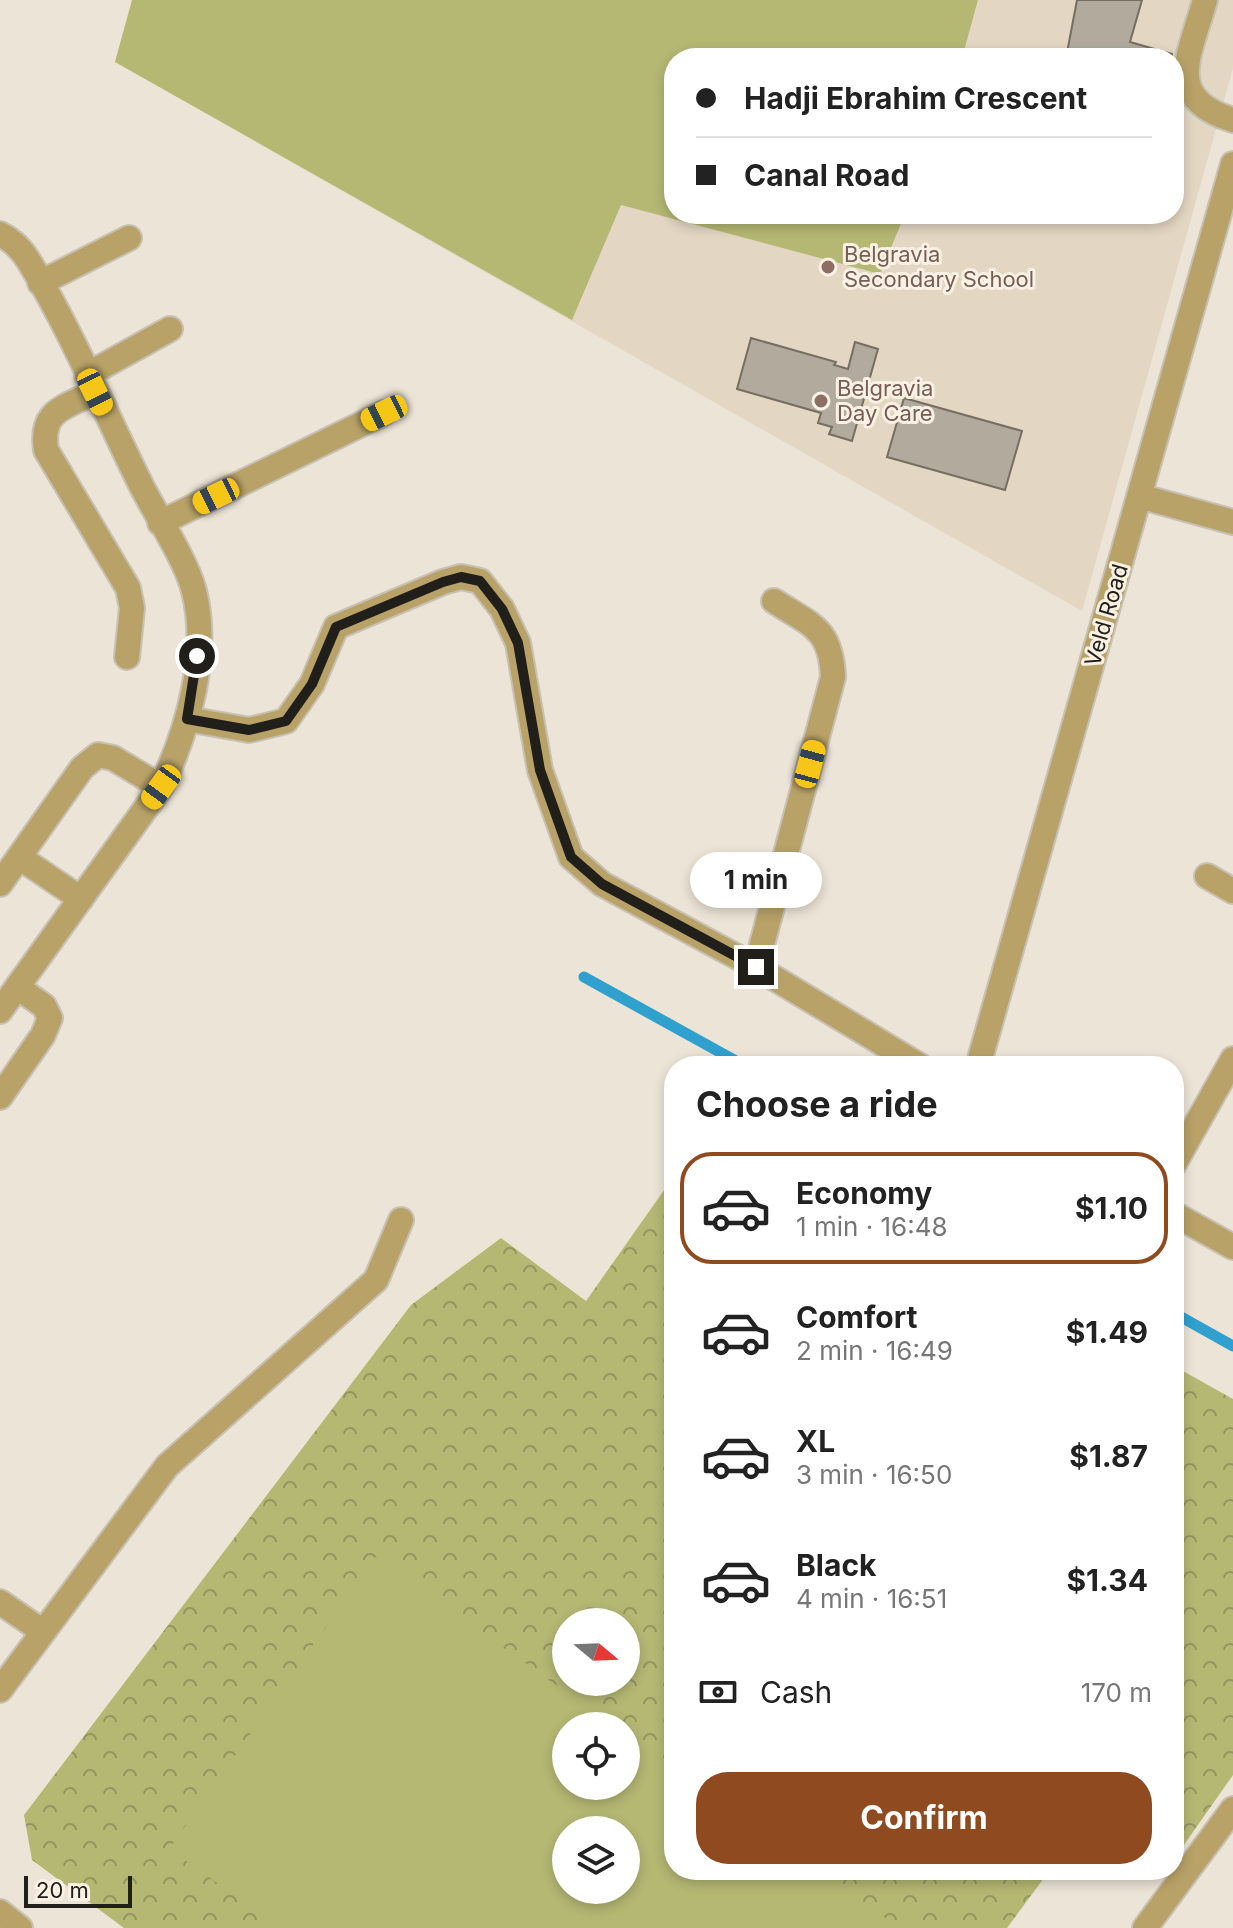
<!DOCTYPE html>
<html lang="en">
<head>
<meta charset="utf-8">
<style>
  body { margin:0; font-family:Inter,sans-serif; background:#f2f2f2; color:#222; height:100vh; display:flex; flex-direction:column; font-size:30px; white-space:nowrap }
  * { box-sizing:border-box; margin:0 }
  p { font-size:26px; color:#767676 }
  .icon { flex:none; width:44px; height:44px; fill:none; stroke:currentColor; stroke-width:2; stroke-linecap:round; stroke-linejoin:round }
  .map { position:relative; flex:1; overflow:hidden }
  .details { position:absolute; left:664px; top:1056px; width:520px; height:824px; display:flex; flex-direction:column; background:#fff; border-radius:32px; box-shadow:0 4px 12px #0003 }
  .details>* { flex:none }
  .guide { position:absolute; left:664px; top:48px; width:520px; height:176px; border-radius:32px; box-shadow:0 4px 12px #0003; display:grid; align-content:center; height:176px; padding:0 32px; background:#fff }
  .needle { width:52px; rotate:109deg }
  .buttons { position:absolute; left:552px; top:1608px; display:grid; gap:16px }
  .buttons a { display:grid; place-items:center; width:88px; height:88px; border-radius:50%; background:#fff; box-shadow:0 4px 12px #0003; font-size:40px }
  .scale { position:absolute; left:24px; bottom:20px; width:108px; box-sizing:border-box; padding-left:8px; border:4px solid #211f1a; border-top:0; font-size:22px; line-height:28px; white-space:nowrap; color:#211f1a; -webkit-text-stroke:6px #f9f1e4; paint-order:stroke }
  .end { position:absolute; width:36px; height:36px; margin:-18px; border:10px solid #211f1a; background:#fff; box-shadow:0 0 0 4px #fff }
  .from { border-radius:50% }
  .bubble { position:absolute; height:56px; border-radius:28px; background:#fff; box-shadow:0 4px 12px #0003; font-size:26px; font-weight:700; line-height:56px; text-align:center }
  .car { position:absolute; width:24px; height:48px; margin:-24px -12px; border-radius:10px; box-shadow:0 0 6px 2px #0007; background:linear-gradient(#f5c518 24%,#345 0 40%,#f5c518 0 76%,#345 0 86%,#f5c518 0) }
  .guide b { display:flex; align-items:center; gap:28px; height:76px; font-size:30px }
  .guide b+b { border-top:2px solid #e0e0e0 }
  .guide i { width:20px; height:20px; background:#222 }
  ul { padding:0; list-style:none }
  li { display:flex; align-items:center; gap:24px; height:112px; margin:0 16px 12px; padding:0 16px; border:4px solid transparent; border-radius:32px }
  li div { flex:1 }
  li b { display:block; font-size:30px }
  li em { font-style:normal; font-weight:700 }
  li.selected { border-color:#8f4b1f }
  li>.icon { width:72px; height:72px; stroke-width:1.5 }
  h2 { padding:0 32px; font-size:36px; line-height:96px }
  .pay { display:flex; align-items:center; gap:20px; height:88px; padding:0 32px; font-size:30px }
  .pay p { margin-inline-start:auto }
  .primary-button { display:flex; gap:16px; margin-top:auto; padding:16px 32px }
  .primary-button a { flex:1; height:92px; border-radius:32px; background:#8f4b1f; color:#fff; font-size:32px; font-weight:700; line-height:92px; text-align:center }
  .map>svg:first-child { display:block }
</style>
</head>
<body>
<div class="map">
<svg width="1233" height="1928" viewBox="0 0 1233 1928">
  <defs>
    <pattern id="park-crowns" width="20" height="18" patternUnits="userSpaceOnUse" patternTransform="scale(2)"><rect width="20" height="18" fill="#b5b873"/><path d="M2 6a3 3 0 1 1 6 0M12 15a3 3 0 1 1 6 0" fill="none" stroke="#93955e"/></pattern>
  </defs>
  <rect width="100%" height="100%" fill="#ece4d6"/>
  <!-- built -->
  <path fill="#e3d7c3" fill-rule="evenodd" d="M 132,0 L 1233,0 L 1233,68 L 1082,611 L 115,62 ZM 674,58 L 1174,58 L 1174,214 L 674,214 Z"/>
  <!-- park -->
  <path fill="url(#park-crowns)" fill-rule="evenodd" d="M 674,1176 L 674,1870 L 1050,1870 L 1007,1928 L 124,1928 L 32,1860 L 24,1815 L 411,1305 L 501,1238 L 586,1301 ZM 566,1622 L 626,1622 L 626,1682 L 566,1682 ZM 566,1726 L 626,1726 L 626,1786 L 566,1786 ZM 566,1830 L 626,1830 L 626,1890 L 566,1890 Z
    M 1174,1366 L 1233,1399 L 1233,1775 L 1174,1859 Z"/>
  <!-- pitch -->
  <path fill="#b5b873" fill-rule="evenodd" d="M 132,0 L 978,0 L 962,58 L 674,58 L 674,214 L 905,214 L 880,274 L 621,205 L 572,320 L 115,62 Z
    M 375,1557 L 614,1726 L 566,1726 L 566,1786 L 626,1786 L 626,1735 L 674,1769 L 674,1870 L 817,1870 L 899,1928 L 281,1928 L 169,1849 ZM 566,1830 L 626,1830 L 626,1890 L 566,1890 Z"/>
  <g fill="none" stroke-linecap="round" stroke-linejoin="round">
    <!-- stream -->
    <path stroke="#30a0ce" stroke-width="11" d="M 584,977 L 745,1066
      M 1174,1313 L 1233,1346"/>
  </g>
  <!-- building -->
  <path fill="#b1aa9d" stroke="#756e61" stroke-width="2" d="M 1077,0 L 1142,0 L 1130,42 L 1172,54 L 1171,58 L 1066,58 Z
    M 751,338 L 836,362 L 834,365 L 848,369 L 855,342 L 878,349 L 852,441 L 829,434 L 832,427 L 818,423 L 821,413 L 737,389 Z
    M 904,398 L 1022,431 L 1005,490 L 887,457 Z"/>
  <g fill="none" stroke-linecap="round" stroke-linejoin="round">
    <defs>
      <path id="minor" d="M 1205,0 C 1190,55 1162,98 1233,120
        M 0,234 C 12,240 23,251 30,263 C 73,334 105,413 142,487 C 157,516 187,562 194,591 C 210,654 188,730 161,787 L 0,1011
        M 40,283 L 129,238
        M 87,375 L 170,329
        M 95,392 C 64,408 40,410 46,450 L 128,588 L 132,608 L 127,657
        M 1139,496 L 1233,522
        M 160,523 L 384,413
        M 187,719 L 249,730 L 286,721 L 312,684 L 336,627 L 443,582 L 461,577 L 480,581 L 502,609 L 518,643 L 540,770 L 571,857 L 602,884 L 756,967 L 920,1066
        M 19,857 L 81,899
        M 1207,876 L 1233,891
        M 0,884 L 82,768 L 98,755 L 113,758 L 161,787
        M 756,967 L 833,677 C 831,628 811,625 774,601
        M 978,1066 L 1233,164
        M 0,1097 L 43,1035 L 50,1018 L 44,1006 L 17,987
        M 1174,1164 L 1233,1059
        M 1174,1214 L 1233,1247
        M 0,1602 L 42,1631
        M 0,1690 L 167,1466 L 376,1280 L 401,1220
        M 0,1912 L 20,1928
        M 1145,1928 L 1233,1809"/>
    </defs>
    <!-- minor casing -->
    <use href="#minor" stroke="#c7c1b4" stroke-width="28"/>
    <!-- minor -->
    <use href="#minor" stroke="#b8a268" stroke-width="24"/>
  </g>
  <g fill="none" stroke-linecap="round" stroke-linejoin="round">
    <!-- route -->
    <path stroke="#211f1a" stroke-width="10" d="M 197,656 L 187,719 L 249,730 L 286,721 L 312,684 L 336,627 L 443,582 L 461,577 L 480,581 L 502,609 L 518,643 L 540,770 L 571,857 L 602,884 L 756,967"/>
  </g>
  <!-- markers -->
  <g fill="#8d6e63" stroke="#f9f1e4" stroke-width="3">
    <circle cx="828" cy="267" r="8"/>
    <circle cx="821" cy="401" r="8"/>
  </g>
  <g text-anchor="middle" stroke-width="6" stroke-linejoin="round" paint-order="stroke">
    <!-- education labels -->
    <g font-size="22" fill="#785e54" stroke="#f9f1e4" text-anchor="start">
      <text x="844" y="262">Belgravia<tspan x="844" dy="25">Secondary School</tspan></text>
      <text x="837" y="396">Belgravia<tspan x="837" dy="25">Day Care</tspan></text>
    </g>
    <!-- street labels -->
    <g font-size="22" fill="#211f1a" stroke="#f9f1e4">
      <text transform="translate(1106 615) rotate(-74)" y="8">Veld Road</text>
    </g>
  </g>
</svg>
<div class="buttons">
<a><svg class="needle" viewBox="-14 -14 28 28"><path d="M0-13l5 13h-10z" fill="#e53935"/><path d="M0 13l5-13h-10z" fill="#767676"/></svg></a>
<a><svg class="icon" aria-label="locate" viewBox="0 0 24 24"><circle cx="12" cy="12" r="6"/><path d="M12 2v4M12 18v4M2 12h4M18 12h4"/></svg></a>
<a><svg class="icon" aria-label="layers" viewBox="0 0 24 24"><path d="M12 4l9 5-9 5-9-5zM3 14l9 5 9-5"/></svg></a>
</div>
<div class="scale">20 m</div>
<i class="end from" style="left:197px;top:656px"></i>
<i class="end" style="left:756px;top:967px"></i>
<div class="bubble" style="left:690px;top:852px;width:132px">1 min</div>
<i class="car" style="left:95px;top:392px;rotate:154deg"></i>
<i class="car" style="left:384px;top:413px;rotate:244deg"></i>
<i class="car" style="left:216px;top:496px;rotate:244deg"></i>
<i class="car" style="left:810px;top:764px;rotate:15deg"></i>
<i class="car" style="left:161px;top:787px;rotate:216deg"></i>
<div class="guide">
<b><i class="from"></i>Hadji Ebrahim Crescent</b>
<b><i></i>Canal Road</b>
</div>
<section class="details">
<h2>Choose a ride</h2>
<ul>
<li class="selected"><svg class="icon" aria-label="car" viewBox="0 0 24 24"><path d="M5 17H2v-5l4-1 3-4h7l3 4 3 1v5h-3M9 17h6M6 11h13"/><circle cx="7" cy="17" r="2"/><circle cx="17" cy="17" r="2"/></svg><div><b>Economy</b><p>1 min · 16:48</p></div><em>$1.10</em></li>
<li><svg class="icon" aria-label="car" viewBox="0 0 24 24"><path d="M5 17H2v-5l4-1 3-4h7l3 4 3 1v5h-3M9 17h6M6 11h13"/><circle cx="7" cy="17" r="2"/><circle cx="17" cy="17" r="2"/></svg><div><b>Comfort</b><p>2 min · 16:49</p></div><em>$1.49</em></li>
<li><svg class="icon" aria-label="car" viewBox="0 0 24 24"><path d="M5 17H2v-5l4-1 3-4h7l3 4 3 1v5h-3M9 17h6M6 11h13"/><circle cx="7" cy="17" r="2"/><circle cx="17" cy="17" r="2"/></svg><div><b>XL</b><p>3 min · 16:50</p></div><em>$1.87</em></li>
<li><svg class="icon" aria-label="car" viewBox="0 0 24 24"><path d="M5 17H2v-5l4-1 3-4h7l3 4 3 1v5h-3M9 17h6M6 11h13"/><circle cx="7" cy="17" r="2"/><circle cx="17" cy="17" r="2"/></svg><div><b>Black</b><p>4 min · 16:51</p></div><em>$1.34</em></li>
</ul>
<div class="pay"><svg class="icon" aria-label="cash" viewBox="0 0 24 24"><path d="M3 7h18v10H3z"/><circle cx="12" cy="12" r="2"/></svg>Cash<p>170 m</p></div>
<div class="primary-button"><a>Confirm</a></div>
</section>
</div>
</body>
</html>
